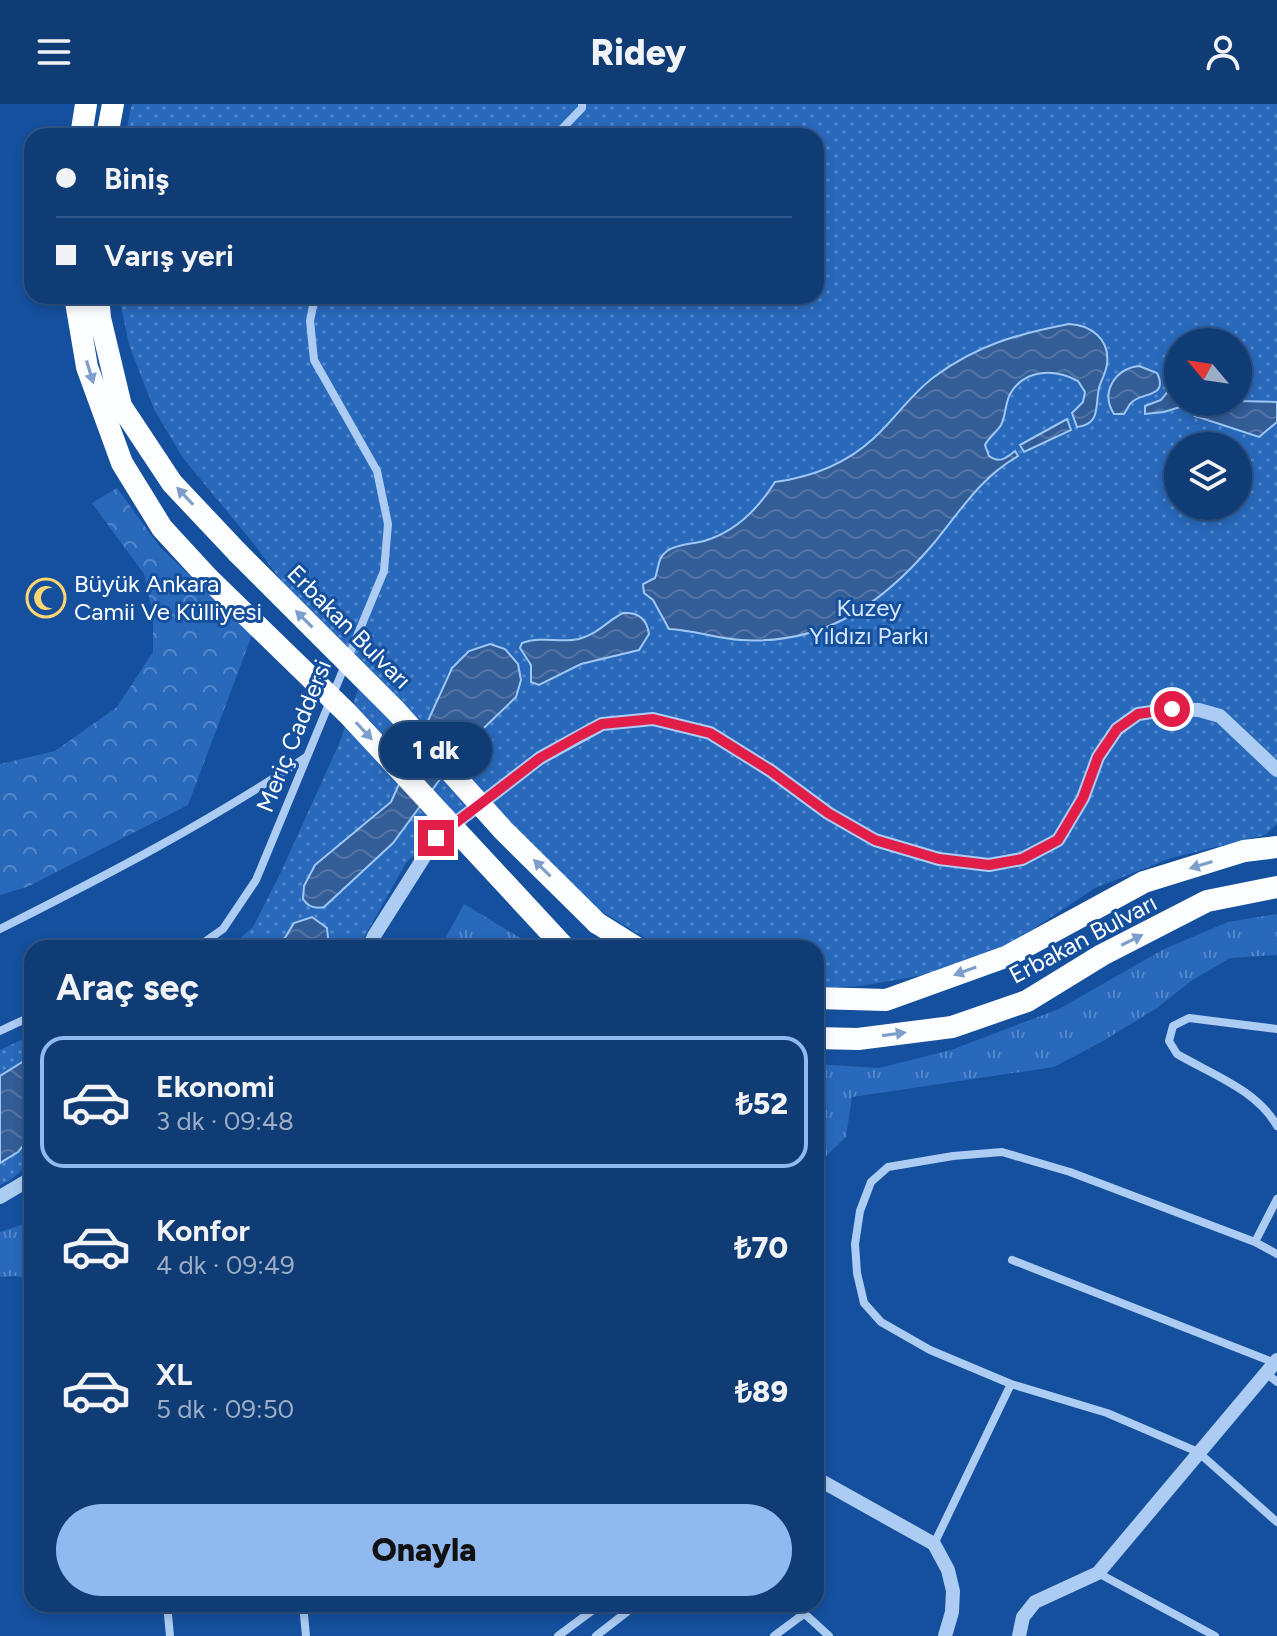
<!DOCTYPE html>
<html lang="tr">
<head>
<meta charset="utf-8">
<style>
  body { margin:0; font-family:Figtree,sans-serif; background:#19437b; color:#f1f3f6; height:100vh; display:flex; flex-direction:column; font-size:30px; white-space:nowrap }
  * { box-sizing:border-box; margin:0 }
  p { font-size:26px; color:#9cadc5 }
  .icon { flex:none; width:44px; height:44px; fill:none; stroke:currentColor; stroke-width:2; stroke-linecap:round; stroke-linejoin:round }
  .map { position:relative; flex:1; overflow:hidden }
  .details { position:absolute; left:24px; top:836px; width:800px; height:672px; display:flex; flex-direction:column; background:#103c76; border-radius:24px; box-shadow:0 4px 12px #0003,0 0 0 2px #305688 }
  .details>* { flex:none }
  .hud { position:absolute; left:24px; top:24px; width:800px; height:176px; border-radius:24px; box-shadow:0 4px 12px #0003,0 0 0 2px #305688; display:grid; align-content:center; height:176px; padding:0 32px; background:#103c76 }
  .needle { width:52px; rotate:299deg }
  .controls { position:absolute; left:1164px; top:224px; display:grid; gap:16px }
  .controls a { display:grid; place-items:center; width:88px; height:88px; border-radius:50%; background:#103c76; box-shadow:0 4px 12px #0003,0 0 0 2px #305688; font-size:40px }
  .end { position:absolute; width:36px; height:36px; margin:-18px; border:10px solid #e11d48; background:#fff; box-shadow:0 0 0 4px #fff }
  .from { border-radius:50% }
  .bubble { position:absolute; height:56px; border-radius:28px; background:#103c76; box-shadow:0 4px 12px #0003,0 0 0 2px #305688; font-size:26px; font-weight:800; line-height:56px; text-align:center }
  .hud b { display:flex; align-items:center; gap:28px; height:76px; font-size:30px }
  .hud b+b { border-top:2px solid #305688 }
  .hud i { width:20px; height:20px; background:#f1f3f6 }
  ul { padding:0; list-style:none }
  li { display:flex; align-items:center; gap:24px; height:132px; margin:0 16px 12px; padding:0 16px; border:4px solid transparent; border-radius:24px }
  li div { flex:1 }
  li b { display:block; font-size:30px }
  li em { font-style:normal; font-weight:800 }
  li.active { border-color:#90b9f0 }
  li>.icon { width:72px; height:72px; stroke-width:1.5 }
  h2 { padding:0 32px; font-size:36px; line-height:96px }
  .primary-button { display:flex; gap:16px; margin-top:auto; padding:16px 32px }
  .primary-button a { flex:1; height:92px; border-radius:48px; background:#90b9f0; color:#111; font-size:32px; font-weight:800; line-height:92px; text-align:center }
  header { display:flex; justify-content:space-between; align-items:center; height:104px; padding:0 32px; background:#103c76; font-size:36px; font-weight:800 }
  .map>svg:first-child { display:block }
</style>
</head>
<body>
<header><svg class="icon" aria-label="menu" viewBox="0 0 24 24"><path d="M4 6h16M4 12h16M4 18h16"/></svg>Ridey<svg class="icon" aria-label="person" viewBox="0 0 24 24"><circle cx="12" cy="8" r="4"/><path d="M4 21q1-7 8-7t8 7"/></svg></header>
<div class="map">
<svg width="1277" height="1532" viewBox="0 0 1277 1532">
  <defs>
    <pattern id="grass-tufts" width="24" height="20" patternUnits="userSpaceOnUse" patternTransform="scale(2)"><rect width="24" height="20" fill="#2869bc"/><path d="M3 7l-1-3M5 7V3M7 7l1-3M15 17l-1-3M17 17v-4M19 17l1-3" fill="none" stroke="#5387c9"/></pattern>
    <pattern id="forest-crowns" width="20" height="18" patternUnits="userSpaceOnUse" patternTransform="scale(2)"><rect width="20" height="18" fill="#2869bc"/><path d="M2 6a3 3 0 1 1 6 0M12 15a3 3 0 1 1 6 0" fill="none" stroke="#5387c9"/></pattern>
    <pattern id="park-dots" width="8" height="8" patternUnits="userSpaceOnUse" patternTransform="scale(2)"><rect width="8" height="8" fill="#2869bc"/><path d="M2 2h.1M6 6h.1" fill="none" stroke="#5387c9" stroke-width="1.8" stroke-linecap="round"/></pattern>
    <pattern id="water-waves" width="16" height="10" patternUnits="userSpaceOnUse" patternTransform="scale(2)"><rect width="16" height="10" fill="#335d97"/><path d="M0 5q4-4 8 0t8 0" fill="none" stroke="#5275a7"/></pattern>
  </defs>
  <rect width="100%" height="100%" fill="#15509e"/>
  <!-- grass -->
  <path fill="url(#grass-tufts)" d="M 464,800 L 537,844 L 440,844 Z
    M 1277,810 L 1277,851 L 1230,854 L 1191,877 L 1157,904 L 1103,937 L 1054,963 L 852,993 L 846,1033 L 822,1056 L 816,1080 L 816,960 L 879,964 L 951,946 L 1059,905 L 1164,845 L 1228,818 Z
    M 32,1114 L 32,1176 L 15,1172 L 0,1173 L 0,1128 L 24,1120 Z"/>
  <!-- forest -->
  <path fill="url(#forest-crowns)" d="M 117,384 L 160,443 L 252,531 L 188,701 L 27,783 L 0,791 L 0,660 L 55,647 L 117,603 L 153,548 L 153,511 L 144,470 L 92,399 Z"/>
  <!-- park -->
  <path fill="url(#park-dots)" fill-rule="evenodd" d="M 132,0 L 1277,0 L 1277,720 L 1265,731 L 1171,754 L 1095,784 L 1009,841 L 935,869 L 861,882 L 816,884 L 816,844 L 663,844 L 653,839 L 591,801 L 480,688 L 406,759 L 358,844 L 229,844 L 253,823 L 280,770 L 339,640 L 365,565 L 307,512 L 254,440 L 183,354 L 154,305 L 129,241 L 119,192 L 816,192 L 816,32 L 125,32 ZM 1178,238 L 1238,238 L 1238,298 L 1178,298 ZM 1178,342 L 1238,342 L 1238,402 L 1178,402 Z
    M 32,931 L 32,1058 L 9,1077 L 0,1081 L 0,946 Z"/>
  <!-- water -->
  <path fill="url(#water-waves)" stroke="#9fc7f6" stroke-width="2" d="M 1069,220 C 1091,221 1110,235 1107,260 C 1106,269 1101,276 1099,284 C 1095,302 1101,320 1077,323 L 1072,309 L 1083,298 L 1085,288 L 1078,277 C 1055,265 1025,264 1010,290 C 1005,300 1006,311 1001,321 C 996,329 989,333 985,341 L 989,352 C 1000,360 1006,354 1015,347 L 1018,352 C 981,373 960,407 934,439 C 882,500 825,541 741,536 C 717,535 694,526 669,525 L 653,496 L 644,489 L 643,480 L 655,474 C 659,464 657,454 667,447 C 677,440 693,440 704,437 C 735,428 758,405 775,378 C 812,373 846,360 874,334 C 895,315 910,291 934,273 C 977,241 1017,230 1069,220 Z
    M 1139,262 L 1157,269 C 1169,294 1142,288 1132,298 C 1128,301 1127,306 1124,310 L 1114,310 C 1100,288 1115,265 1139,262 Z
    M 1174,280 L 1178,280 L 1178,298 L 1193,299 L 1164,308 L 1145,310 L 1145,302 L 1161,296 Z
    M 1238,297 L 1277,298 L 1277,318 L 1259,333 L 1195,312 L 1206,298 Z
    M 1067,315 L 1071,326 L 1024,348 L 1020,341 Z
    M 623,509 C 638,508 647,515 649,530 L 639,546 L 581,560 L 539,581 L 531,578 L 531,561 L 520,544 L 522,539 C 541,532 560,539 579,535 C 598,530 607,517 623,509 Z
    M 490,540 L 505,545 L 518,560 L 521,576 L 516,593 L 463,644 L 393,739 L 324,803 C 315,805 308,803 303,795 L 304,782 L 315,761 L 391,698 L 452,564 L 469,547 Z
    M 312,813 L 327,824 L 329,844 L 275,844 L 283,837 L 294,819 Z
    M 32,952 L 32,1031 L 18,1048 L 0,1059 L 0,972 Z"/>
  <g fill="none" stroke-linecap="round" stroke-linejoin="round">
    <!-- minor -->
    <path stroke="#acccf3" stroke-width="8" d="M 555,32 L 582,4 L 582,0
      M 0,825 C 107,771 206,720 306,653
      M 196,844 L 223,825 L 256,776 L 384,467 L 388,420 L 377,367 L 314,256 L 310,217 L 315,192
      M 1277,925 L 1189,914 L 1173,922 L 1169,937 L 1177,950 C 1211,970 1257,986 1277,1022
      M 0,927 L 32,912
      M 1255,1138 L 1277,1095
      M 1277,1150 L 1255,1138 L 1070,1068 L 1002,1048 L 953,1052 L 888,1063 L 871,1078 L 860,1107 L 855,1140 L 857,1169 L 864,1199 L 881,1218 L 930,1246 L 1011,1280 L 1107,1309 L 1198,1348 L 1277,1418
      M 1012,1156 L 1275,1259
      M 1266,1269 L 1277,1278
      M 934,1440 L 1011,1280
      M 1098,1469 L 1215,1532
      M 167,1500 L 170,1532
      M 303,1500 L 306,1532
      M 794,1500 L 829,1532
      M 558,1532 L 601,1500
      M 596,1532 L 637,1500
      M 774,1532 L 805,1509"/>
    <!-- tertiary -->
    <path stroke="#acccf3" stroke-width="14" d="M 369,844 L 374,832 L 436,734 L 540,654 L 602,620 L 653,615 L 710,629 L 771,667 L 828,709 L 875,736 L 939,755 L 989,761 L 1022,755 L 1058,736 L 1083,694 L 1098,653 L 1117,625 L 1138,610 L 1172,605 L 1199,606 L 1220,612 L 1277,666
      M 0,1093 L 32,1074
      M 816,1374 L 934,1440 L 948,1466 L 953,1487 L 952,1508 L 945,1532
      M 1019,1532 L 1023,1513 L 1035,1498 L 1098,1469 L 1277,1256"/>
    <!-- trunk -->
    <path stroke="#fcfdff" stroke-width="22" d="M 81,32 L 86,0
      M 107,32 L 113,0
      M 75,192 L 87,263 L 122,359 L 162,424 L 208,474
      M 98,192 L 100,214 L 121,302 L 172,379 L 238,449
      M 597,819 L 637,844
      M 816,894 L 886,896 L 1008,852 L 1144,778 L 1244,747 L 1277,743
      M 816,934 L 858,935 L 952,923 L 1027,897 L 1102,851 L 1207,797 L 1277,783"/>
    <!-- trunk-bridge -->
    <path stroke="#fcfdff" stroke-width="22" d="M 238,449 L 396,607 L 503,726 L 597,819
      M 208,474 L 348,610 L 565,844"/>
  </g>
  <!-- one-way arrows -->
  <defs><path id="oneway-solid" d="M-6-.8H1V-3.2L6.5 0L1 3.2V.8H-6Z" transform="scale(2)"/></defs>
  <g fill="#7d9eca">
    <use href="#oneway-solid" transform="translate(90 268) rotate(73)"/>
    <use href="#oneway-solid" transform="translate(185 392) rotate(-133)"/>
    <use href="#oneway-solid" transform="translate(304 515) rotate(-135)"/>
    <use href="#oneway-solid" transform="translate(364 627) rotate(47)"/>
    <use href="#oneway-solid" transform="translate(1201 761) rotate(163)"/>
    <use href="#oneway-solid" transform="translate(542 764) rotate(-135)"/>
    <use href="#oneway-solid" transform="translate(1132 836) rotate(-26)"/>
    <use href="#oneway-solid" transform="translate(965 867) rotate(160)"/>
    <use href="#oneway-solid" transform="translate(894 930) rotate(-8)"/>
  </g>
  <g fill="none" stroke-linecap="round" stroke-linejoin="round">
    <!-- route -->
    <path stroke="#e11d48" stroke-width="10" d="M 436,734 L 540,654 L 581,631 L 602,620 L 653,615 L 710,629 L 771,667 L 828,709 L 875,736 L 939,755 L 989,761 L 1022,755 L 1058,736 L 1083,694 L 1098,653 L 1117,625 L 1138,610 L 1172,605"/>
  </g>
  <!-- icons -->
  <defs>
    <symbol id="mosque-ring" viewBox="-11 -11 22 22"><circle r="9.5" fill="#15509e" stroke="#ffd66f" stroke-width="1.5"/><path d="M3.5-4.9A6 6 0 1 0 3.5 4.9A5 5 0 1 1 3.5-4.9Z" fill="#ffd66f"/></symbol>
  </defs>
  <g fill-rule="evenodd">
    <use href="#mosque-ring" x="24" y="472" width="44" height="44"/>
  </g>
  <g text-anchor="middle" stroke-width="6" stroke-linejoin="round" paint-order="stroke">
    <!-- poi labels -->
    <g font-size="24" fill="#fff" stroke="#15509e" text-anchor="start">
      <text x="74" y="488">Büyük Ankara<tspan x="74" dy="28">Camii Ve Külliyesi</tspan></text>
    </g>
    <!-- park labels -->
    <g font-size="24" fill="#d4e7fd" stroke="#15509e">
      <text x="869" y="512">Kuzey<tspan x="869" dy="28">Yıldızı Parkı</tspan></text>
    </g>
    <!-- street labels -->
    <g font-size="24" fill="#fff" stroke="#15509e">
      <text transform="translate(349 523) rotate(45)" y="8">Erbakan Bulvarı</text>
      <text transform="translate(294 632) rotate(-68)" y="8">Meriç Caddersi</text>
      <text transform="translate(1083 835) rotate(-28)" y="8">Erbakan Bulvarı</text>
    </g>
  </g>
</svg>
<div class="controls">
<a><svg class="needle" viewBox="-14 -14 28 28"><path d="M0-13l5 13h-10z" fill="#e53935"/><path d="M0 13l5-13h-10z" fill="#9cadc5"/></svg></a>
<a><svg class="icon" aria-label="layers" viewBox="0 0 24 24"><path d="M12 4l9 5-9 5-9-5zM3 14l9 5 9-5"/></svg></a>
</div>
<i class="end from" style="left:1172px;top:605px"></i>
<i class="end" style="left:436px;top:734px"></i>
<div class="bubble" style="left:380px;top:618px;width:112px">1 dk</div>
<div class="hud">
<b><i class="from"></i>Biniş</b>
<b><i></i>Varış yeri</b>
</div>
<section class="details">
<h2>Araç seç</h2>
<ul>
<li class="active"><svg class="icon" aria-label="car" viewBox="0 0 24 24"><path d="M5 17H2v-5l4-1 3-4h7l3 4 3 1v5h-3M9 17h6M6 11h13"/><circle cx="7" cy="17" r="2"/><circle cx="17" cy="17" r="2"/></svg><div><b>Ekonomi</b><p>3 dk · 09:48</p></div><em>₺52</em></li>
<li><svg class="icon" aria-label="car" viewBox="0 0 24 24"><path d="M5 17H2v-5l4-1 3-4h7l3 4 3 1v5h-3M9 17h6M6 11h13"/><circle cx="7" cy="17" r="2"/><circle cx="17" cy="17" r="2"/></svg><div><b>Konfor</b><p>4 dk · 09:49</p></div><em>₺70</em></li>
<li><svg class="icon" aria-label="car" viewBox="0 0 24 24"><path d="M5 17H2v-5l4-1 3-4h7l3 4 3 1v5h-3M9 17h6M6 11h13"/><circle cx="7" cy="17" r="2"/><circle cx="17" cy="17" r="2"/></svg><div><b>XL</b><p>5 dk · 09:50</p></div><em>₺89</em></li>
</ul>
<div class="primary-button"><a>Onayla</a></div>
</section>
</div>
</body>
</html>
